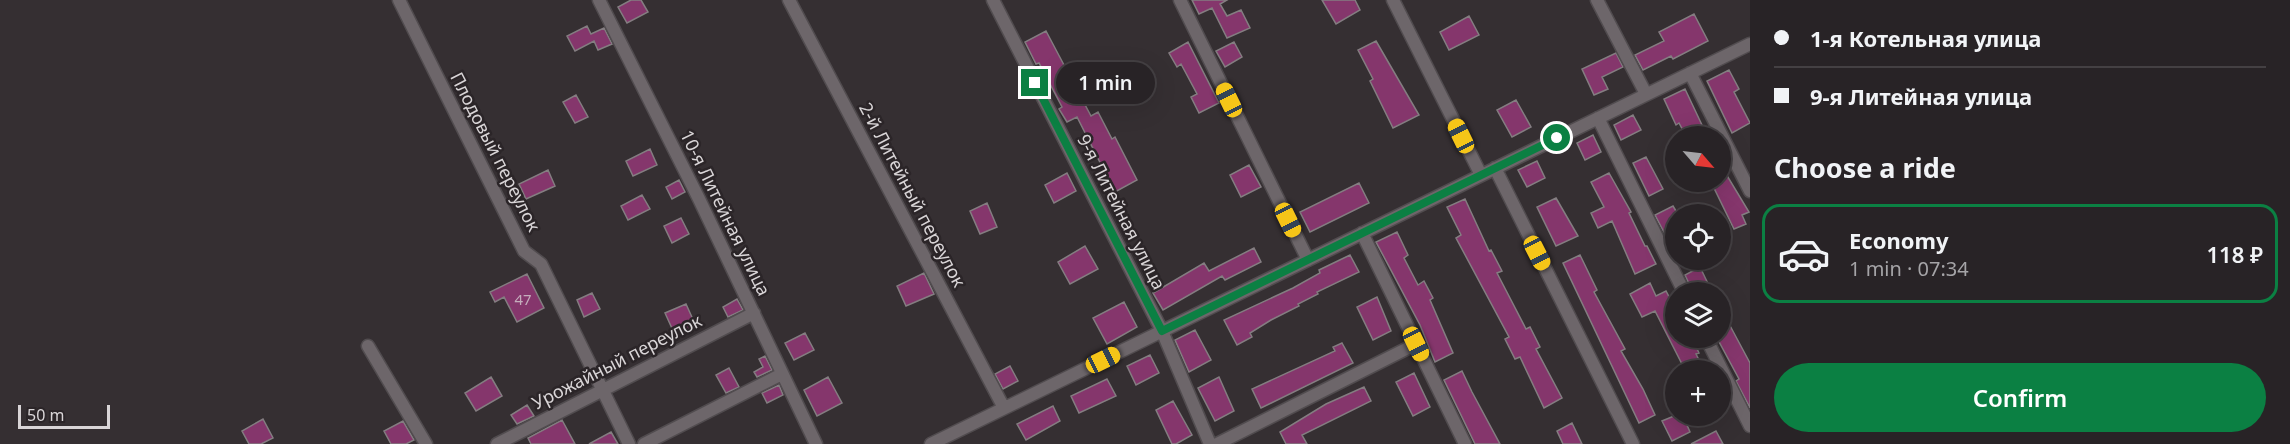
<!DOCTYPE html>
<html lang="en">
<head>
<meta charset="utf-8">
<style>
  body { margin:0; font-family:"Noto Sans",sans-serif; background:#302b2e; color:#f1f3f6; height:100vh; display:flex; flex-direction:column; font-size:22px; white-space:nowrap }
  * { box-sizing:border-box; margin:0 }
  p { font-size:20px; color:#a5a4a7 }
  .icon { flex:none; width:33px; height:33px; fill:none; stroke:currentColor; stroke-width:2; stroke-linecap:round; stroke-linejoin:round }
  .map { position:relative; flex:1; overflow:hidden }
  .panel { display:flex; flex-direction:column; background:#282326; width:540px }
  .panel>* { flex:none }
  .guide { display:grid; align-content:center; height:132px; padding:0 24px; background:#282326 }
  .needle { width:39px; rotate:118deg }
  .buttons { position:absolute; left:1665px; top:126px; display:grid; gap:12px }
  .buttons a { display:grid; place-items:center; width:66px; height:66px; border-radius:50%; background:#282326; box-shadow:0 6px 24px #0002,0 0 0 2px #444043; font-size:30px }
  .scale { position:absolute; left:18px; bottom:15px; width:92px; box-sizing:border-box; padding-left:6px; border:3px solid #d9d5d7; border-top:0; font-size:16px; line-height:21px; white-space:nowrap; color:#d9d5d7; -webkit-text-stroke:4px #2b2528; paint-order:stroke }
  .end { position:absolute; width:27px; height:27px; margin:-14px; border:8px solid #0b8043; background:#fff; box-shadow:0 0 0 3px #fff }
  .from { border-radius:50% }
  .bubble { position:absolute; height:42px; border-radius:21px; background:#282326; box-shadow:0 6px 24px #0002,0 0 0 2px #444043; font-size:20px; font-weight:600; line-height:42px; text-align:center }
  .car { position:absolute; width:18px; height:36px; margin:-18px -9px; border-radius:8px; box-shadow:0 0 4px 2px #0007; background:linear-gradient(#f5c518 24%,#345 0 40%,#f5c518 0 76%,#345 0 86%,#f5c518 0) }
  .guide b { display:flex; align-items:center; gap:21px; height:57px; font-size:22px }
  .guide b+b { border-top:2px solid #444043 }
  .guide i { width:15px; height:15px; background:#f1f3f6 }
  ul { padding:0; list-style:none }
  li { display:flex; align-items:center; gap:18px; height:99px; margin:0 12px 9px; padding:0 12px; border:3px solid transparent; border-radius:18px }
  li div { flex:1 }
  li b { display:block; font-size:22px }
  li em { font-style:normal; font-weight:600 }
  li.selected { border-color:#0b8043 }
  li>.icon { width:54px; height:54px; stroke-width:1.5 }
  h2 { padding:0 24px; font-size:27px; line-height:72px }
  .cta { display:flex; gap:12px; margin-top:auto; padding:12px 24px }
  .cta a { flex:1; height:69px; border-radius:36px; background:#0b8043; color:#fff; font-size:24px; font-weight:600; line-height:69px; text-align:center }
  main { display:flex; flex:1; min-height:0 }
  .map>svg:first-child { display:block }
</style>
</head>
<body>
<main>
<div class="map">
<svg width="1750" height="444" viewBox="0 0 1750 444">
  <rect width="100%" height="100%" fill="#352f32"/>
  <!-- building -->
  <path fill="#85366c" stroke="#847d81" stroke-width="1.5" d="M 631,0 L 641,0 L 648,12 L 627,23 L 618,7 Z
    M 1192,0 L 1227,0 L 1220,4 L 1227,16 L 1241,10 L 1250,28 L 1227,38 L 1212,8 L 1199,14 Z
    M 1322,0 L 1355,0 L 1360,10 L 1336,24 Z
    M 1694,14 L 1708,41 L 1673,59 L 1671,56 L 1643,70 L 1635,55 L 1664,41 L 1659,32 Z
    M 1469,16 L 1479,35 L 1449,50 L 1440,32 Z
    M 587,26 L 591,34 L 604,28 L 612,44 L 598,50 L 594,41 L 575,51 L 567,36 Z
    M 1046,31 L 1091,116 L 1098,112 L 1112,139 L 1115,137 L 1137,180 L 1115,192 L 1077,117 L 1067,122 L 1059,109 L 1062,107 L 1039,63 L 1036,64 L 1025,42 Z
    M 1376,41 L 1419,115 L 1393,128 L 1370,81 L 1373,79 L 1358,50 Z
    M 1188,42 L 1219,103 L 1199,113 L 1191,97 L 1197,94 L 1181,64 L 1177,67 L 1169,53 Z
    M 1234,42 L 1242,57 L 1225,67 L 1216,51 Z
    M 1616,53 L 1623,67 L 1602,77 L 1608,89 L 1594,95 L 1582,69 Z
    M 1729,70 L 1739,89 L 1734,92 L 1750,123 L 1732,133 L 1707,81 Z
    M 1685,89 L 1702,125 L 1707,136 L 1686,136 L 1679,123 L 1676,125 L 1664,99 Z
    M 576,95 L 588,117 L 575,123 L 563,102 Z
    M 1516,100 L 1531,127 L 1512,137 L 1497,110 Z
    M 1633,115 L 1641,130 L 1621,140 L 1614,125 Z
    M 1593,135 L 1601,152 L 1585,160 L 1577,143 Z
    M 650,149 L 657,165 L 633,176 L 626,161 Z
    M 1646,157 L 1663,189 L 1649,196 L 1633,163 Z
    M 1537,161 L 1545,178 L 1527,187 L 1518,170 Z
    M 1720,164 L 1749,212 L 1742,215 L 1746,224 L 1734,229 L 1713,186 L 1720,182 Z
    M 1249,165 L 1261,187 L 1241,197 L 1230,175 Z
    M 548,170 L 555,186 L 526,199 L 519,184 Z
    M 1067,173 L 1076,191 L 1054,203 L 1045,185 Z
    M 1609,173 L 1631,212 L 1629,213 L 1645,246 L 1647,246 L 1656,264 L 1635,274 L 1612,221 L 1598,228 L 1591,213 L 1604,207 L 1591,182 Z
    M 679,180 L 685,192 L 672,199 L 666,187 Z
    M 1359,183 L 1369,203 L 1310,232 L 1300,212 Z
    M 642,195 L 650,209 L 628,220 L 621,206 Z
    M 1556,198 L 1578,236 L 1556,246 L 1537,207 Z
    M 1465,199 L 1489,251 L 1491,250 L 1502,271 L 1497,273 L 1526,329 L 1530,327 L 1540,347 L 1536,349 L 1562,398 L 1544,408 L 1520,357 L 1515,359 L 1505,339 L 1509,337 L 1456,238 L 1461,235 L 1447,207 Z
    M 987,203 L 997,227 L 980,234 L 970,211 Z
    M 1673,206 L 1676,211 L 1676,255 L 1655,215 Z
    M 681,218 L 689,234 L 672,243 L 664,226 Z
    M 1397,232 L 1408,255 L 1404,258 L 1418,285 L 1424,281 L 1433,298 L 1430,300 L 1453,353 L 1435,362 L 1420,325 L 1376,242 Z
    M 1085,246 L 1098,269 L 1070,284 L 1058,262 Z
    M 1254,248 L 1261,262 L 1225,280 L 1222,276 L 1163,310 L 1153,293 L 1204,263 L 1209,271 Z
    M 1350,255 L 1359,272 L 1317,292 L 1318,294 L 1298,304 L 1299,306 L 1271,320 L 1250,333 L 1252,337 L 1237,345 L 1224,320 L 1293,288 L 1320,273 L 1319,270 Z
    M 1580,255 L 1597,290 L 1594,292 L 1625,349 L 1621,351 L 1643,389 L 1655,415 L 1639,423 L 1563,263 Z
    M 1700,267 L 1712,292 L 1693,292 L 1692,290 L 1685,275 Z
    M 924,273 L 934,294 L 906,306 L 897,286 Z
    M 527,274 L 544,308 L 517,322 L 504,297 L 495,302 L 490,292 Z
    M 1650,283 L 1656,296 L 1666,291 L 1676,310 L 1676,338 L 1692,338 L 1699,353 L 1696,354 L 1704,370 L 1685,370 L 1655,311 L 1642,317 L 1630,294 Z
    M 592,293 L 600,309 L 584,317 L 577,300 Z
    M 1377,297 L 1391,331 L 1373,340 L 1357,307 Z
    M 737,299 L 743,310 L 728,317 L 723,307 Z
    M 1124,302 L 1137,327 L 1107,344 L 1093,318 Z
    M 686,304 L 696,326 L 675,335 L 665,313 Z
    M 1720,307 L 1750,363 L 1750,408 L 1736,381 L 1739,379 L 1717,338 L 1720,338 Z
    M 1195,330 L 1211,360 L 1189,372 L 1175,340 Z
    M 805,333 L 814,350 L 794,360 L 785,343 Z
    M 1342,343 L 1353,363 L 1261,408 L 1252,389 L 1335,351 L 1333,347 Z
    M 1150,355 L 1159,373 L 1136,385 L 1127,366 Z
    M 765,356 L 772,370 L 757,377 L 754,372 L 763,367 L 759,359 Z
    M 1010,366 L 1018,381 L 1003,389 L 995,374 Z
    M 729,368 L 739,387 L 726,393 L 716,375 Z
    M 1462,371 L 1472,392 L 1500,444 L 1475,444 L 1444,380 Z
    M 1414,373 L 1430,407 L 1413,416 L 1396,382 Z
    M 491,377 L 502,396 L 476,411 L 465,393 Z
    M 828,377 L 842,403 L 817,416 L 804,390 Z
    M 1219,377 L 1234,411 L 1215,421 L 1198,388 Z
    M 1107,379 L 1116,396 L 1079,413 L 1071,396 Z
    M 779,385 L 783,395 L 767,403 L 762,393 Z
    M 1364,387 L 1371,401 L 1302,435 L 1307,444 L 1286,444 L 1280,432 L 1326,404 Z
    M 1173,401 L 1192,435 L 1176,444 L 1172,444 L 1156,410 Z
    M 527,405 L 534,416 L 517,424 L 511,415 Z
    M 1053,406 L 1060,421 L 1026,440 L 1017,424 Z
    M 1674,416 L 1683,416 L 1690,432 L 1672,441 L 1662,421 Z
    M 263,419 L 273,438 L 261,444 L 249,444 L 242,431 Z
    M 562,420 L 575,444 L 531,444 L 528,438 Z
    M 403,421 L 414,440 L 406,444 L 391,444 L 384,431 Z
    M 1572,423 L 1582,444 L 1563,444 L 1557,431 Z
    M 1716,431 L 1723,444 L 1691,444 Z
    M 611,432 L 618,444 L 589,444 Z"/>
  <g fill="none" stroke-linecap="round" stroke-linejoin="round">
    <defs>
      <path id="minor" d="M 399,0 L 524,251 L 541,264 L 629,444
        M 599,0 L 699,199 L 816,444
        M 789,0 L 1004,408
        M 993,0 L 1162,331 L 1210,444
        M 1180,0 L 1308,260
        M 1393,0 L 1481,175
        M 1597,0 L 1646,94
        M 1690,73 L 1750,191
        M 1598,118 L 1684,292
        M 1495,168 L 1633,444
        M 1362,233 L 1465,444
        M 1706,338 L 1750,426
        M 368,346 L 426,444
        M 497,444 L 754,313
        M 644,444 L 782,374
        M 931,444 L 1750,44
        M 1217,444 L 1416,344"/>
    </defs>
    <!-- minor casing -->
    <use href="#minor" stroke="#514c4f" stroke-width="15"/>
    <!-- minor -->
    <use href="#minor" stroke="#6d666a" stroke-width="12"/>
  </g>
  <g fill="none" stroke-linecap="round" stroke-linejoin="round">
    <!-- route -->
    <path stroke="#0b8043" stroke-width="8" d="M 1035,83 L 1162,331 L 1557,138"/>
  </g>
  <g text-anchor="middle" stroke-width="5" stroke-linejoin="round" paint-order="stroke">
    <!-- number labels -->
    <g font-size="15" fill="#c4adbc">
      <text x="523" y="305">47</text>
    </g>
    <!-- street labels -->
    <g font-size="18" fill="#d9d5d7" stroke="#2b2528">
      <text transform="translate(495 152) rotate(63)" y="6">Плодовый переулок</text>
      <text transform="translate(912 195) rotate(62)" y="6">2-й Литейный переулок</text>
      <text transform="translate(1121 212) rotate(63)" y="6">9-я Литейная улица</text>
      <text transform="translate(725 213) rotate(64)" y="6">10-я Литейная улица</text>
      <text transform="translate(617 362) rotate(-27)" y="6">Урожайный переулок</text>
    </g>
  </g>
</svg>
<div class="buttons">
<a><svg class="needle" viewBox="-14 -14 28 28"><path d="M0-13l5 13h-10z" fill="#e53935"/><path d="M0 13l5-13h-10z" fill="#a5a4a7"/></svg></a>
<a><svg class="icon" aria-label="locate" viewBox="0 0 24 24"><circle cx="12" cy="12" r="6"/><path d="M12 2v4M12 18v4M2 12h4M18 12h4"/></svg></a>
<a><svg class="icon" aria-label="layers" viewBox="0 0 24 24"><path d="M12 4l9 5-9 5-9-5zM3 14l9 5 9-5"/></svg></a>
<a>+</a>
</div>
<div class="scale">50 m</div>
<i class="end from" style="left:1557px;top:138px"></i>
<i class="end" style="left:1035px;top:83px"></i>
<div class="bubble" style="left:1056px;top:62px;width:99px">1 min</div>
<i class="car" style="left:1229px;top:100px;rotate:334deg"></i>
<i class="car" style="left:1461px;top:136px;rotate:334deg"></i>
<i class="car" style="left:1288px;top:220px;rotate:154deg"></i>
<i class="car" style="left:1537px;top:253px;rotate:153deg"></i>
<i class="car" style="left:1416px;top:344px;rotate:154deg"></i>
<i class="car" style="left:1103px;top:360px;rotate:64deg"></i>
</div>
<section class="panel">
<div class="guide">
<b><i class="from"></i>1-я Котельная улица</b>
<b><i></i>9-я Литейная улица</b>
</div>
<h2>Choose a ride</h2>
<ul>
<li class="selected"><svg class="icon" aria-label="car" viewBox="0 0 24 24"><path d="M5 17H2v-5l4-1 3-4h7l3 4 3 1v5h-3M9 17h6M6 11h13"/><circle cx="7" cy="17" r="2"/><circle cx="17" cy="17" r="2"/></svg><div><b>Economy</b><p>1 min · 07:34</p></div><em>118 ₽</em></li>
</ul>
<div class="cta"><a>Confirm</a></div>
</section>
</main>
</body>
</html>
